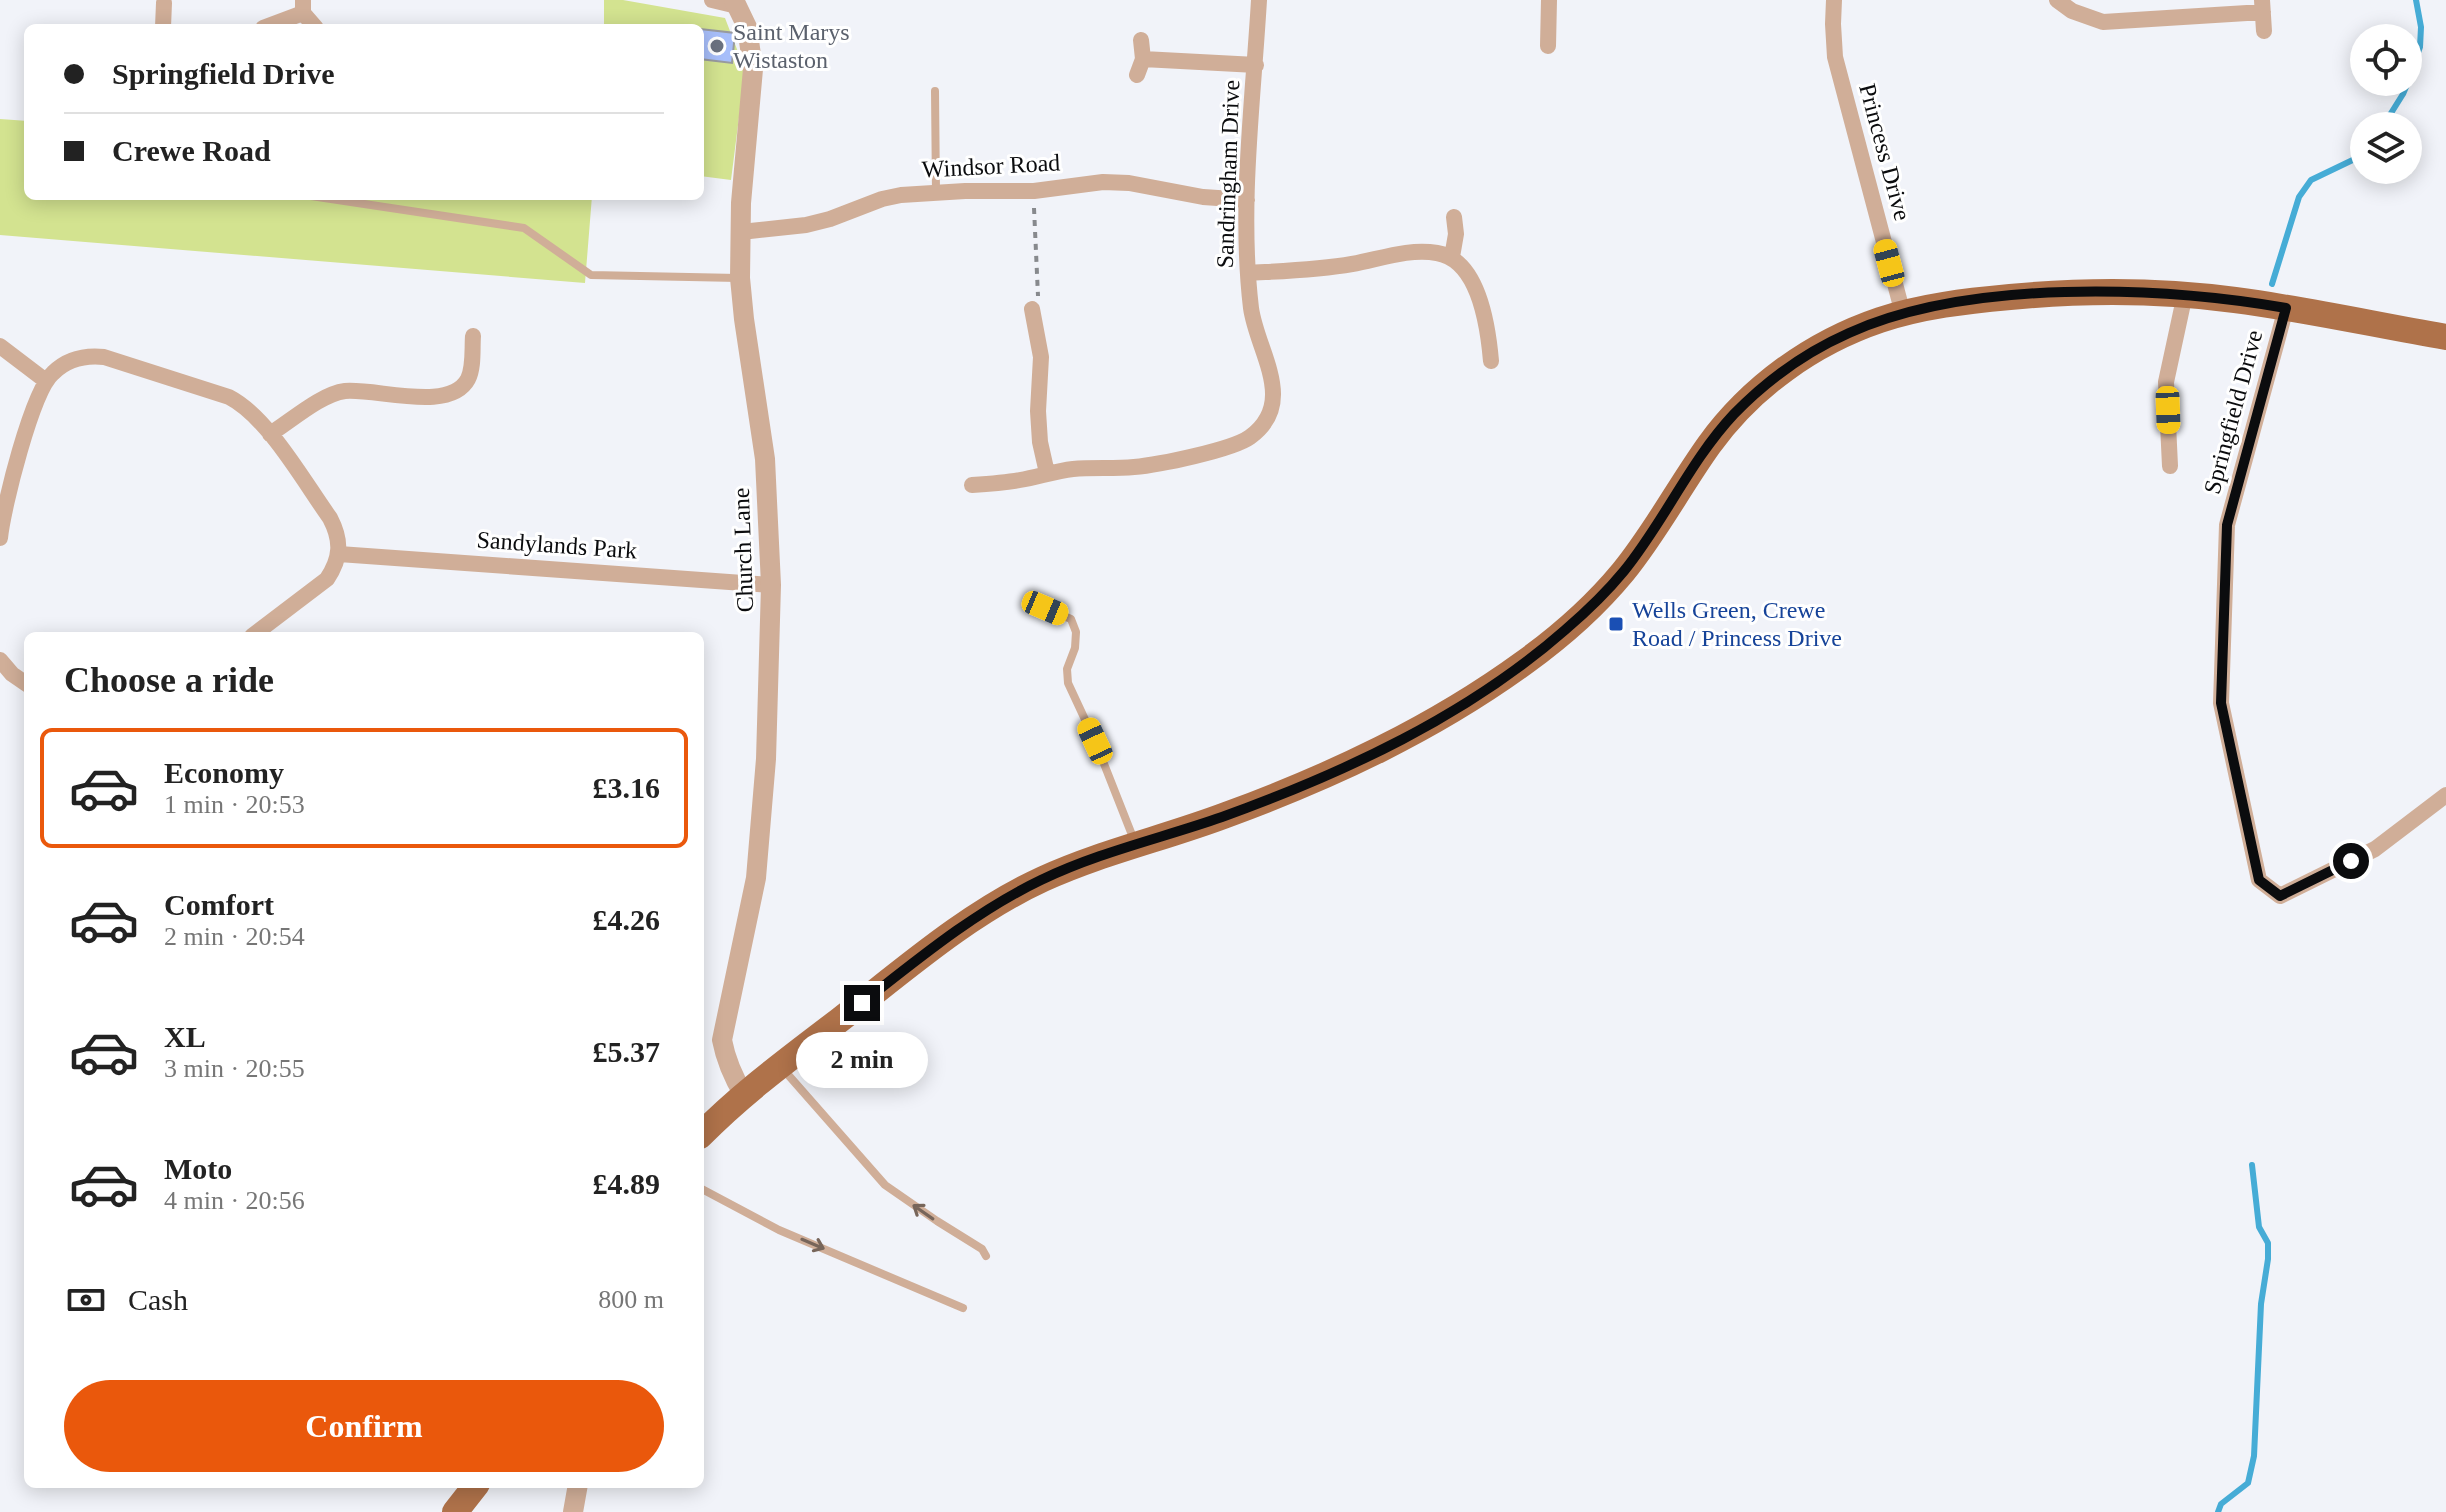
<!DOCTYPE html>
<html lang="en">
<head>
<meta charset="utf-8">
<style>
  body { margin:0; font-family:Georgia,serif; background:#f2f2f2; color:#222; height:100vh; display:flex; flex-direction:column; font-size:30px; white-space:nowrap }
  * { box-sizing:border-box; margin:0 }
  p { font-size:26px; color:#767676 }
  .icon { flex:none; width:44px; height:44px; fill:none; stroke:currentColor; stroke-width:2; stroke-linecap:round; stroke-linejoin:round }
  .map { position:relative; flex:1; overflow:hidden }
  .sheet { position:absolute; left:24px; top:632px; width:680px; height:856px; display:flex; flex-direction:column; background:#fff; border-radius:12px; box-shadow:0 4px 20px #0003 }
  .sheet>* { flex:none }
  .top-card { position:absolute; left:24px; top:24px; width:680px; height:176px; border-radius:12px; box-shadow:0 4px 20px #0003; display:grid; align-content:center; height:176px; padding:0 40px; background:#fff }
  .buttons { position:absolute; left:2350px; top:24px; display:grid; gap:16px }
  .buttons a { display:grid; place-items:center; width:72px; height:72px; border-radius:50%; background:#fff; box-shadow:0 4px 20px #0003; font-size:40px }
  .end { position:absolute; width:36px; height:36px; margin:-18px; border:10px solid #0b0c0e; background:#fff; box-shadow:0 0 0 4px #fff }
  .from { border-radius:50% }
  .bubble { position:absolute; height:56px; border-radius:28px; background:#fff; box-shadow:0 4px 20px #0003; font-size:26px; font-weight:700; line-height:56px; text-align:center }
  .car { position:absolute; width:24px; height:48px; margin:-24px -12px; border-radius:10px; box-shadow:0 0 6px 2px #0007; background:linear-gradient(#f5c518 24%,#345 0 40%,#f5c518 0 76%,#345 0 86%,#f5c518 0) }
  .top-card b { display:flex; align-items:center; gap:28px; height:76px; font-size:30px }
  .top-card b+b { border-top:2px solid #e0e0e0 }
  .top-card i { width:20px; height:20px; background:#222 }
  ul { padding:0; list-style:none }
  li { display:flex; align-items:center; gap:24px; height:120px; margin:0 16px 12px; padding:0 24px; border:4px solid transparent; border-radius:12px }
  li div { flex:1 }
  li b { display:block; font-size:30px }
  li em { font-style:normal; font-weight:700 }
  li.active { border-color:#ea580c }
  li>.icon { width:72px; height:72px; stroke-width:1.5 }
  h2 { padding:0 40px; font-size:36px; line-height:96px }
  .pay { display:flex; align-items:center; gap:20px; height:88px; padding:0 40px; font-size:30px }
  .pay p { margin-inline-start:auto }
  .action { display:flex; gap:16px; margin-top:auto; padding:16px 40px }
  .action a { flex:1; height:92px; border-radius:48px; background:#ea580c; color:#fff; font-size:32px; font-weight:700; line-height:92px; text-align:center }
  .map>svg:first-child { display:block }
</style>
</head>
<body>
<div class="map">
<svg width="2446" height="1512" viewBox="0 0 2446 1512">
  <rect width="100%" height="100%" fill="#f1f3f9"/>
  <!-- green -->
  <path fill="#d3e390" d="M 604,0 L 623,0 L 725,18 L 745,70 L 731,180 L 700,176 L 700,28 L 604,28 Z
    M 0,119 L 28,121 L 28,196 L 592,196 L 585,283 L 0,235 Z"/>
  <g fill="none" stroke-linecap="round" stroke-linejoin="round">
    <!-- stream -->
    <path stroke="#46acd6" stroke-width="6" d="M 2408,81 L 2420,47 L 2421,27 L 2416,0
      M 2383,126 L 2403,94 L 2408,82
      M 2272,284 L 2299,197 L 2311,180 L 2361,156 L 2364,152
      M 2218,1512 L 2221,1504 L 2248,1483 L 2254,1456 L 2261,1304 L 2268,1259 L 2268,1243 L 2259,1227 L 2252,1165"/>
  </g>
  <!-- building -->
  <path fill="#a7befa" stroke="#989a9f" stroke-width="2" d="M 700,29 L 735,33 L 732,63 L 700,59 Z"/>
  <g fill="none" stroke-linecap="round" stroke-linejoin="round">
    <!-- path -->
    <path stroke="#87898d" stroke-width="4" stroke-dasharray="6 6" stroke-linecap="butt" d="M 1034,208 L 1038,296"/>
    <!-- service -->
    <path stroke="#d0ae98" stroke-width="8" d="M 935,91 L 936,193
      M 311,196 L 524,228 L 591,275 L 738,278
      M 1045,608 L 1071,619 L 1076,632 L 1075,648 L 1067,669 L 1068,683 L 1095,741 L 1134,840
      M 783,1069 L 885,1185 L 937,1221 L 982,1249 L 986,1256
      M 700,1188 L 779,1230 L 963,1308"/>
    <!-- minor -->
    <path stroke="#d0ae98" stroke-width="16" d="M 303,0 L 303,13 L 316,28
      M 712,0 L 737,6
      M 1834,0 L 1833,24 L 1835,57 L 1903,314
      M 2057,0 L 2072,11 L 2103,22 L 2263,12
      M 2262,0 L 2264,31
      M 163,27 L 164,3
      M 263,28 L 303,13
      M 1548,46 L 1549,0
      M 1143,59 L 1256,65
      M 1137,75 L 1143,59 L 1141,40
      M 741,232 L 806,225 L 830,219 L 882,199 L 901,195 L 965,191 L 1034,191 L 1103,182 L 1129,183 L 1203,197 L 1247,200
      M 1452,257 L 1456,234 L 1454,217
      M 1248,273 C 1283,271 1318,270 1352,264 C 1380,259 1409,248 1437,253 C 1479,260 1488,326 1491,361
      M 2286,308 L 2227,525 L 2221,703 L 2259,880 L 2280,896 L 2375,849 L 2446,795
      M 1032,309 L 1041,357 L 1038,411 L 1040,442 L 1047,473
      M 0,346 L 46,381
      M 270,434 C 291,421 321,394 345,391 C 377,388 450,413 468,379 C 474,367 472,349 473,336
      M 2170,466 L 2166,382 L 2185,294
      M 972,485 C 988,484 1004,483 1020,480 C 1038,477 1055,471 1073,469 C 1093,467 1114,469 1134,467 C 1158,465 1232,450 1250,437 C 1298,402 1257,352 1251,308 C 1239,207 1253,102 1259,0
      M 0,538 C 3,508 32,391 53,373 C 67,359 85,355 104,357 L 229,397 C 268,417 304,482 330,518 C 342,541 341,558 327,579 L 252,636
      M 339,554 L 771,585
      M 0,660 L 12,674 L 28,685"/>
    <!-- tertiary -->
    <path stroke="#d0ae98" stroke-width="20" d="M 734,0 L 747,27 L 753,69 L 741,203 L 740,278 L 744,319 L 765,459 L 771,585 L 766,759 L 756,878 L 722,1040 C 726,1061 733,1077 744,1095
      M 573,1512 L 578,1484"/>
    <!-- primary -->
    <path stroke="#af724a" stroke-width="26" d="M 700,1136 C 743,1092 793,1056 841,1019 C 905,969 969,913 1043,879 C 1102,852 1165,838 1226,815 C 1332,776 1433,729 1525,662 C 1561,636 1595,606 1623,572 C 1655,533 1679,487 1709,445 C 1751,387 1812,343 1880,320 C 1922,306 1966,301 2010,297 C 2084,290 2161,290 2235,300 C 2305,309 2376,325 2446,337
      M 455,1512 L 477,1484"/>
  </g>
  <!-- one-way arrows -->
  <defs><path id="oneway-shaft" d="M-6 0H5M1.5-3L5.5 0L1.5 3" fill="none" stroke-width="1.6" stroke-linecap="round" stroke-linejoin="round" transform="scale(2)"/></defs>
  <g stroke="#77655a">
    <use href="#oneway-shaft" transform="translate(923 1212) rotate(-145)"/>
    <use href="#oneway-shaft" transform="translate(813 1244) rotate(23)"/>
  </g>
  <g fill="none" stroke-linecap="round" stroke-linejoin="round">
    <!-- route -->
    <path stroke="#0b0c0e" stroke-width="10" d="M 862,1003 C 918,959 976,911 1041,880 C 1099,852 1162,838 1222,817 C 1344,773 1467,716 1565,630 C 1586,612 1606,593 1624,571 C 1664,522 1690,461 1734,414 C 1767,380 1806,352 1849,333 C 1969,279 2158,286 2286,308 L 2227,525 L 2221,703 L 2259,880 L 2280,896 L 2351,861"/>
  </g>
  <!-- markers -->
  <circle fill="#6b7280" stroke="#fff" stroke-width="3" cx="717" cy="46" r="8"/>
  <rect fill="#1a4fb4" stroke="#fff" stroke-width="3" x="1608" y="616" width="16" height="16" rx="4"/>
  <g text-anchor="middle" stroke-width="6" stroke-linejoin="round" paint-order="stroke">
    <!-- worship labels -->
    <g font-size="24" fill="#5b616d" stroke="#fff" text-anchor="start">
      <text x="733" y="40">Saint Marys<tspan x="733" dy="28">Wistaston</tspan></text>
    </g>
    <!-- street labels -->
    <g font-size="24" fill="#0b0c0e" stroke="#fff">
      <text transform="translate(1885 152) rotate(75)" y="8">Princess Drive</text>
      <text transform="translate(991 166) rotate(-3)" y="8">Windsor Road</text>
      <text transform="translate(1228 174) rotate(-88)" y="8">Sandringham Drive</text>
      <text transform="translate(2233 412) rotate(-75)" y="8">Springfield Drive</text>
      <text transform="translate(557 545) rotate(4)" y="8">Sandylands Park</text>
      <text transform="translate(743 550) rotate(-92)" y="8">Church Lane</text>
    </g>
    <!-- transit labels -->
    <g font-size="24" fill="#164399" stroke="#fff" text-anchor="start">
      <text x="1632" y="618">Wells Green, Crewe<tspan x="1632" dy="28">Road / Princess Drive</tspan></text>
    </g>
  </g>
</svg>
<div class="buttons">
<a><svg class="icon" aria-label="locate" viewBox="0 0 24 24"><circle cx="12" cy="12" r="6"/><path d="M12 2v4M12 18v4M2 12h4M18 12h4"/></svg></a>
<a><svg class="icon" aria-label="layers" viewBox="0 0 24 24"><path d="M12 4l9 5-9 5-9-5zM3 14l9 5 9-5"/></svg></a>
</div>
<i class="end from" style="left:2351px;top:861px"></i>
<i class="end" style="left:862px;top:1003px"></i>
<div class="bubble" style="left:796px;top:1032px;width:132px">2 min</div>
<i class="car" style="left:1889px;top:263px;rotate:345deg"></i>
<i class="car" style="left:2168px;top:410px;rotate:178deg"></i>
<i class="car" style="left:1045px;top:608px;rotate:113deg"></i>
<i class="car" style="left:1095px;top:741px;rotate:335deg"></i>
<div class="top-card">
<b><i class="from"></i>Springfield Drive</b>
<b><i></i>Crewe Road</b>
</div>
<section class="sheet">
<h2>Choose a ride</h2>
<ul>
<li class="active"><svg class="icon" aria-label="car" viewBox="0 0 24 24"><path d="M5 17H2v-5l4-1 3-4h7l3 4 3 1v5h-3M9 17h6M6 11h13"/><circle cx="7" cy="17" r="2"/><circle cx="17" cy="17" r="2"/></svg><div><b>Economy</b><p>1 min · 20:53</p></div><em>£3.16</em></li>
<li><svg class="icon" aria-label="car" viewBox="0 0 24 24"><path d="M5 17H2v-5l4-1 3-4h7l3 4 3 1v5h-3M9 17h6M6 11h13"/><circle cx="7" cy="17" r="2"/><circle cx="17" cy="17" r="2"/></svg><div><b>Comfort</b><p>2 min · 20:54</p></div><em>£4.26</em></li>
<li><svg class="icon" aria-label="car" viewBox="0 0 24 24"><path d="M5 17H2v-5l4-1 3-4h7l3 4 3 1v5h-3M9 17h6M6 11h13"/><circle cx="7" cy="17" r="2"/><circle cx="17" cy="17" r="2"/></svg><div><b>XL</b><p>3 min · 20:55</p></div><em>£5.37</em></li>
<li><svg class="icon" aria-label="car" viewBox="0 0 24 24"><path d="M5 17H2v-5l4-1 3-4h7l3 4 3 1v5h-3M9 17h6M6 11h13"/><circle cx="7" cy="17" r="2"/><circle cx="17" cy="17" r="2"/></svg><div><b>Moto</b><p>4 min · 20:56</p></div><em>£4.89</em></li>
</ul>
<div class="pay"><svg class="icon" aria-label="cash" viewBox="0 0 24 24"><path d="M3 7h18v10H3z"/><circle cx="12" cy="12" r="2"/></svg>Cash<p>800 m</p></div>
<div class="action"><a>Confirm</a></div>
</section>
</div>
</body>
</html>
